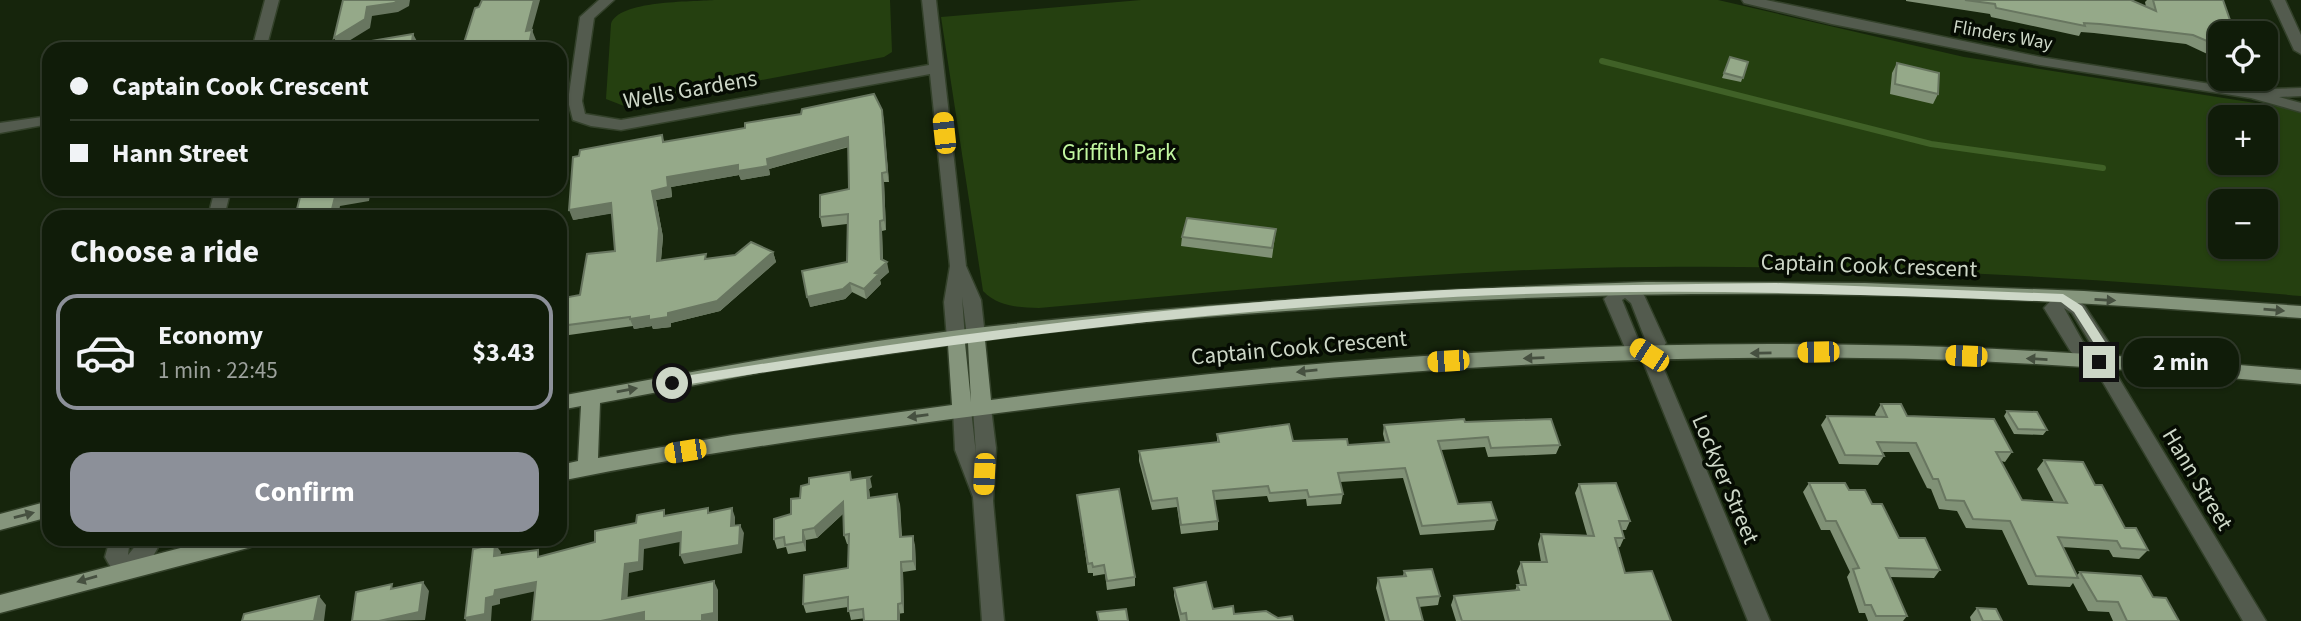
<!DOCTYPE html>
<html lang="en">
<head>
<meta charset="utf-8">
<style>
  body { margin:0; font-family:"Source Sans 3",sans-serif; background:#192512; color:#f1f3f6; height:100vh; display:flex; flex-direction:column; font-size:26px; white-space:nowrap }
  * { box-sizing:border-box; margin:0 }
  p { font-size:23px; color:#9ca19c }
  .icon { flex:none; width:38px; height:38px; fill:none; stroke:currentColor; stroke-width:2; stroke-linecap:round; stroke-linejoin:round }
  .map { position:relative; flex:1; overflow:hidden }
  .panel { position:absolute; left:42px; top:210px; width:525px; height:336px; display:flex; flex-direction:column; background:#101c09; border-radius:21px; box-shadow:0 2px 5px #0004,0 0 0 2px #303a2a }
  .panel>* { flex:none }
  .guide { position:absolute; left:42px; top:42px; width:525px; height:154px; border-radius:21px; box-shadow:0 2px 5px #0004,0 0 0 2px #303a2a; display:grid; align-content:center; height:154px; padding:0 28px; background:#101c09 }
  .tools { position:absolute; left:2208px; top:21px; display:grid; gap:14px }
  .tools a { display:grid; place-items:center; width:70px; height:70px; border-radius:14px; background:#101c09; box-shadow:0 2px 5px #0004,0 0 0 2px #303a2a; font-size:35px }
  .end { position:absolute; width:32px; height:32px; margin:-16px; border:9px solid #cdd7c7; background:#111; box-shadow:0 0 0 4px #111 }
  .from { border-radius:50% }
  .bubble { position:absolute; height:49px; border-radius:21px; background:#101c09; box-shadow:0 2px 5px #0004,0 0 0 2px #303a2a; font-size:23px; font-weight:700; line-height:49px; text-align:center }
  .car { position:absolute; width:21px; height:42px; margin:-21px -10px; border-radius:9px; box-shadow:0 0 5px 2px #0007; background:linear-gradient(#f5c518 24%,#345 0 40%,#f5c518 0 76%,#345 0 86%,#f5c518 0) }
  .guide b { display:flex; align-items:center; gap:24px; height:66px; font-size:26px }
  .guide b+b { border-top:2px solid #303a2a }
  .guide i { width:18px; height:18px; background:#f1f3f6 }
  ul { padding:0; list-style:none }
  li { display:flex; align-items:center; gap:21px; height:116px; margin:0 14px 10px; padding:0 14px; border:4px solid transparent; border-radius:21px }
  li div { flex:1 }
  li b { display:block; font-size:26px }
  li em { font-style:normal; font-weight:700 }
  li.active { border-color:#8c9099 }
  li>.icon { width:63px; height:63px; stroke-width:1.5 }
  h2 { padding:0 28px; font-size:32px; line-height:84px }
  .action { display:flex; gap:14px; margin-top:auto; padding:14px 28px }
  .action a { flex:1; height:80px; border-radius:21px; background:#8c9099; color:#fff; font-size:28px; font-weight:700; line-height:80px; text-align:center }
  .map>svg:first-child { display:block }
</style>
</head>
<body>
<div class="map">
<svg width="2301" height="621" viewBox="0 0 2301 621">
  <rect width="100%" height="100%" fill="#16250c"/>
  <!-- green -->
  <path fill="#254010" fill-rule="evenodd" d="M 714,0 L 890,0 L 892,52 L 884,57 L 624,106 L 606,99 L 611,24 C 618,0 692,2 714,0 Z
    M 1141,0 L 1718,0 L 1964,57 L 2287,108 L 2301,113 L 2301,296 C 2086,277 1869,265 1654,267 C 1448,268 1243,290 1039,308 C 1017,307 999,307 983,291 L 941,17 ZM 2221,117 L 2266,117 L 2266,163 L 2221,163 ZM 2221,201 L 2266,201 L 2266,247 L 2221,247 Z"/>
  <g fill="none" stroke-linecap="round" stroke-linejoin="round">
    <!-- stream -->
    <path stroke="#406127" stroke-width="6" d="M 1602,61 L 1931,144 L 2103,168"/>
    <defs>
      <path id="minor" d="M 265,0 L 279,0 L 266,49 L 252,49 Z
        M 599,0 L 614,0 L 594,18 L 582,101 L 585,114 L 621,120 L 929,65 L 922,0 L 936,0 L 966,266 L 981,300 L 985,336 L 982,341 L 970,341 L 967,336 L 962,297 L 965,339 L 956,345 L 947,339 L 944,302 L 950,266 L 930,74 L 621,130 L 591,126 L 573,120 L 568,101 L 580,17 Z
        M 1742,0 L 1766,0 L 2040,57 L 2261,92 L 2267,89 L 2301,88 L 2301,96 L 2279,97 L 2301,103 L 2301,112 L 2251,98 L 2040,65 L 1832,24 L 1744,3 Z
        M 2271,0 L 2285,0 L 2301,35 L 2301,54 L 2294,50 Z
        M 49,116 L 49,124 L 0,133 L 0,123 Z
        M 215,189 L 231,189 L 224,217 L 208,217 Z
        M 1624,283 L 1644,295 L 1666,343 L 1658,355 L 1770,621 L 1748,621 L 1642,359 L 1625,348 L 1604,299 L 1618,285 ZM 1625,298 L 1631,303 L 1647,344 L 1638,339 L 1622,300 Z
        M 2063,292 L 2084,305 L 2109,343 L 2112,348 L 2109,362 L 2266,621 L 2243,621 L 2094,367 L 2071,352 L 2044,308 L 2057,294 ZM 2064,308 L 2072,313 L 2094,349 L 2083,342 Z
        M 982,401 L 989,403 L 991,408 L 996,448 L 993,501 L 1004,621 L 982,621 L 973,497 L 955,450 L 953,410 L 955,405 L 969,405 L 971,410 L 976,454 L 973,408 L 975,403 Z
        M 110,539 L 130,539 L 128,555 L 141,539 L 161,539 C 153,566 123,595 105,557 Z"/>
      <path id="major" d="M 1646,282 L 1865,283 L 2084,291 L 2301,306 L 2301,318 C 2156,308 2010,297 1864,295 C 1677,291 1489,297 1302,310 C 1196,317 1090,326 985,340 L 991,400 C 1280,361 1574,339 1866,345 C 2011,347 2156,358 2301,370 L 2301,384 C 2155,372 2009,359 1862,358 C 1557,354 1253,379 951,419 C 820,437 689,455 560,481 L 560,465 L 578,461 L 581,406 L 560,410 L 560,396 C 703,370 848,342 994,326 C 1211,302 1428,289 1646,282 ZM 965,343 L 968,343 L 971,402 ZM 948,345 L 952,405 L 733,435 L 598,458 L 600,403 L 774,370 Z
        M 49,501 L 49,517 L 0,530 L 0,514 Z
        M 215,539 L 258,539 L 255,545 L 248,548 L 0,613 L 0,595 Z"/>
    </defs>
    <!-- minor casing -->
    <use href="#minor" stroke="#33412a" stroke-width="3"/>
    <!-- major casing -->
    <use href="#major" stroke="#33412a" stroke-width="3"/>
    <!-- minor -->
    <use href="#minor" fill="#535b4e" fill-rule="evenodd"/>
    <!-- major -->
    <use href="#major" fill="#85957c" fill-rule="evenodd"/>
  </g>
  <!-- wall -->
  <path fill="#809176" d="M 1906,0 L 2131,0 L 2146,7 L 2145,2 L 2147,0 L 2223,0 L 2230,20 L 2244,27 L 2241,30 L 2221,33 L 2221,57 L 2218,59 L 2186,44 L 2094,33 L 2081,32 L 2079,36 L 1991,17 L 1990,14 L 1906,1 Z
    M 1730,57 L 1748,62 L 1741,82 L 1722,78 Z
    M 1897,63 L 1938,94 L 1933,104 L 1890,94 L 1892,73 Z
    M 882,110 L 889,182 L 884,182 L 886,230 L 882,231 L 883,260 L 889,272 L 880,280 L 881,284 L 866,299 L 852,292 L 845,299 L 810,307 L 847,262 L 847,224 L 822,227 L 820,217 L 849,189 L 849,147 L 769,169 L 770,175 L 741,180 L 739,175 L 671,187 L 672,197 L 656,200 L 663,237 L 661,260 L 707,259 L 773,252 L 776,262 L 720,311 L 671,323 L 671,327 L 653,329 L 652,326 L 634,329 L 633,326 L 562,336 L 560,332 L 560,311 L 580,295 L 615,251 L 612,213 L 573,220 L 662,135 L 664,142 Z
    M 1276,229 L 1272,258 L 1181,246 L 1182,237 Z
    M 1881,404 L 1907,416 L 2012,452 L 2005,462 L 2001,461 L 2022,500 L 2054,502 L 2037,469 L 2044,460 L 2095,485 L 2125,528 L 2148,550 L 2139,559 L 2113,557 L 2109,550 L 2062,547 L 2077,575 L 2080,572 L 2153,597 L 2179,621 L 2113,621 L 2109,612 L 2088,611 L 2073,583 L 2070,587 L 2028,585 L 2002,530 L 1966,528 L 1957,511 L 1939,509 L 1931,489 L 1927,488 L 1909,452 L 1882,452 L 1884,456 L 1878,465 L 1839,464 L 1821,425 L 1827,416 L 1876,417 L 1875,414 Z
    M 2007,411 L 2047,430 L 2043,435 L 2014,434 L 2004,416 Z
    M 1465,422 L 1560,445 L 1556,454 L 1488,457 L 1485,447 L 1441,450 L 1458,504 L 1497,520 L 1494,530 L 1420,535 L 1403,478 L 1340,482 L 1343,494 L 1341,504 L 1307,506 L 1306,499 L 1269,502 L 1267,496 L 1215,500 L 1218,521 L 1218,530 L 1181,534 L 1177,507 L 1152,510 L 1139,461 L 1139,451 L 1217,442 L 1217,434 L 1293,441 L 1348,445 L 1385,442 L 1383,434 L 1384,425 Z
    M 852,480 L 872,487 L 869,489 L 870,497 L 900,504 L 902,537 L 915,545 L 916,570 L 903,572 L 904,613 L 851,620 L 848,607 L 806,613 L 803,604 L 848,568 L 849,544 L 847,544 L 844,535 L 844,513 L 817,538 L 806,540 L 806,551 L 788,554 L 786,547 L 777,549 L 774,539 L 800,498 Z
    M 1809,483 L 1849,490 L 1872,504 L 1899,538 L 1940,570 L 1934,578 L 1890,577 L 1907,616 L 1903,621 L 1868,621 L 1865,613 L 1859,613 L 1847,577 L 1850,572 L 1830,530 L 1821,530 L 1803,492 Z
    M 1579,484 L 1630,521 L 1626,530 L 1622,530 L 1624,538 L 1620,547 L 1618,547 L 1625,573 L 1671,621 L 1456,621 L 1451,605 L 1454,596 L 1515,591 L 1517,585 L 1520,585 L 1517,571 L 1521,562 L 1541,562 L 1538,544 L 1541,534 L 1587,535 L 1575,493 Z
    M 1077,495 L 1135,577 L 1135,586 L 1107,590 L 1105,574 L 1093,576 L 1093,573 L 1088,573 Z
    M 1404,571 L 1440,596 L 1438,605 L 1419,607 L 1423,621 L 1385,621 L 1376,588 L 1378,578 L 1403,576 Z
    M 1174,588 L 1213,609 L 1234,614 L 1278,618 L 1293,621 L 1180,621 L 1174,596 Z
    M 1977,608 L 2002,621 L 1971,621 L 1970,617 Z"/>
  <!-- shaded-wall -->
  <path fill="#687660" d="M 399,0 L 410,0 L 409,6 L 398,12 L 372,16 L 370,28 L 339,47 L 334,38 L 367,7 Z
    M 534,0 L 540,0 L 529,40 L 526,31 Z
    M 532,30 L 536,40 L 534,49 L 528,49 Z
    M 413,34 L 418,43 L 417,49 L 411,49 Z
    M 882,110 L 884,120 L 889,182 L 887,172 Z
    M 848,137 L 850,146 L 769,169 L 770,175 L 741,180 L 739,175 L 671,187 L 672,197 L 656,200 L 663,237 L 660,271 L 657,261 L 652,191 L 667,177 L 767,159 Z
    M 882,173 L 884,182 L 886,230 L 884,220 Z
    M 364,189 L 371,189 L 369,201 L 340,206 L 338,217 L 330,217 L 335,197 Z
    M 611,203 L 615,213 L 573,220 L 569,210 Z
    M 880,221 L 882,231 L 883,266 L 887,262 L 889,272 L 880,280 L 881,284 L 866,299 L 864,289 L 875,273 L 881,259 Z
    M 773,252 L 776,262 L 720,311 L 671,323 L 671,327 L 653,329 L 652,326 L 634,329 L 630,319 L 668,313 Z
    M 850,283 L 852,292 L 845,299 L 810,307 L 807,297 Z
    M 870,477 L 872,487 L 869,489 L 871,507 L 868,498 L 867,480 Z
    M 897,494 L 900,504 L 902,547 L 900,537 Z
    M 843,502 L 846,511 L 817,538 L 814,528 Z
    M 732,508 L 735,517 L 735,535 L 731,526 Z
    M 740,525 L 744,533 L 742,553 L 684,564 L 680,555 Z
    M 803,530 L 806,540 L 806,551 L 803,542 Z
    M 681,532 L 685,541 L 644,549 L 643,570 L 629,573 L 627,607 L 622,599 L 625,564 L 640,540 Z
    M 913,536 L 915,545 L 916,570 L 913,561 Z
    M 495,544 L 501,552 L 499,565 L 494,556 Z
    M 901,562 L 903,572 L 904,613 L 902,603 Z
    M 714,581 L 718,590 L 718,621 L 702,621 L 702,615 Z
    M 423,582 L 429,591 L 425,620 L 379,621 Z
    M 536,582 L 541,590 L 500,599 L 500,604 L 492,606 L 491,621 L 466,621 L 465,618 L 495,590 Z
    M 319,596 L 326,605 L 324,621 L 314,621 Z
    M 898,604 L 900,613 L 900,621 L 898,621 Z
    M 644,612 L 645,621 L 601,621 Z"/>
  <!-- building -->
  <path fill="#95a989" stroke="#687660" stroke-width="2" d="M 343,0 L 399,0 L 394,3 L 367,7 L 365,19 L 334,38 Z
    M 482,0 L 534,0 L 526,31 L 532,30 L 528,49 L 462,49 L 475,8 L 479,7 Z
    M 1965,0 L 2131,0 L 2156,11 L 2153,0 L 2223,0 L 2230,20 L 2244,27 L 2240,30 L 2248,33 L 2221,33 L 2221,47 L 2193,35 L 2100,24 L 2084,23 L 2085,26 L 1996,8 L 1995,4 Z
    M 413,34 L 411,49 L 324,49 Z
    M 1730,57 L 1748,62 L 1743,78 L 1724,73 Z
    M 1897,63 L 1939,73 L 1938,94 L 1895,84 Z
    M 874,94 L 882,110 L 887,172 L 882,173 L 884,220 L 880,221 L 881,259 L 887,262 L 875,273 L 879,274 L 864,289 L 850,283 L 843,289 L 807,297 L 802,271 L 847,262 L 848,214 L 820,217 L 820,195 L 849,189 L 848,137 L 767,159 L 768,166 L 738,171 L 738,165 L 667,177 L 668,187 L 652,191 L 659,228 L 657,261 L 706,254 L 705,259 L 735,255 L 751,242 L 773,252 L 717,301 L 668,313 L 668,317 L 649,320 L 649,316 L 630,319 L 630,317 L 560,326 L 560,311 L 563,298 L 580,295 L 587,254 L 615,251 L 611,203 L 569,210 L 573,157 L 579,156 L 580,150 L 662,135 L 663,142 L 745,128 L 745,123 L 801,114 L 802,109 Z
    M 302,189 L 364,189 L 364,191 L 335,197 L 330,217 L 295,217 Z
    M 1187,218 L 1276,229 L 1272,248 L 1182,237 Z
    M 1881,404 L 1901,404 L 1907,416 L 1994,419 L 2012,452 L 1996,452 L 2022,500 L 2067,503 L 2044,460 L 2083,462 L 2095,485 L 2102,485 L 2125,528 L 2136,528 L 2148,550 L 2121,548 L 2117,541 L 2058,537 L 2078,578 L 2036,576 L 2010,521 L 1973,519 L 1964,501 L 1946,500 L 1938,479 L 1933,479 L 1916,443 L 1877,442 L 1884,456 L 1845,455 L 1827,416 L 1887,417 Z
    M 2007,411 L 2037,412 L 2047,430 L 2018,429 Z
    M 1464,419 L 1465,422 L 1551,419 L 1560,445 L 1491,448 L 1488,437 L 1438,441 L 1458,504 L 1491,502 L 1497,520 L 1422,526 L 1405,468 L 1338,473 L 1343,494 L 1309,497 L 1307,490 L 1270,493 L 1268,486 L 1213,491 L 1218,521 L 1181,525 L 1177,498 L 1152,501 L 1139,451 L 1219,442 L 1217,434 L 1289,424 L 1293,441 L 1347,439 L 1348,445 L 1389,442 L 1384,425 Z
    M 850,472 L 851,480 L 870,477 L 867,480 L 868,498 L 897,494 L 900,537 L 913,536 L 913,561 L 901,562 L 902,603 L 898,604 L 898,621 L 864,621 L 863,609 L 848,611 L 848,597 L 803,604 L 804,575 L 848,568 L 849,534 L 844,535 L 843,502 L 814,528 L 803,530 L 803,542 L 785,545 L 784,537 L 774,539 L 774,519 L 791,514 L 791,499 L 800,498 L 801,486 L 809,484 L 809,478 Z
    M 1616,483 L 1630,521 L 1619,521 L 1624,538 L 1615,538 L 1625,573 L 1652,571 L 1671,621 L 1462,621 L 1454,596 L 1519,590 L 1517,585 L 1526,585 L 1521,562 L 1547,562 L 1541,534 L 1594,536 L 1579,484 Z
    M 1809,483 L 1845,483 L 1849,490 L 1865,490 L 1872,504 L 1882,504 L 1899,538 L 1925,538 L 1940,570 L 1886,568 L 1907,616 L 1876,616 L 1871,605 L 1865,605 L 1853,569 L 1859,568 L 1836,521 L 1826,521 Z
    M 1119,489 L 1135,577 L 1107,581 L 1104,565 L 1093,567 L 1092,563 L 1088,564 L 1077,495 Z
    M 708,508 L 708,513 L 732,508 L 731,526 L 740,525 L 739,545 L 680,555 L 681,532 L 640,540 L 639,562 L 625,564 L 622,599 L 714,581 L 714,613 L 702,615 L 702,621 L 644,621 L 644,612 L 601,621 L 532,621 L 536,582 L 495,590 L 494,596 L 486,598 L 485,614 L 465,618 L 473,549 L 495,544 L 494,556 L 538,550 L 538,557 L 595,542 L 595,531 L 636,523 L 637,515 L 664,510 L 664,516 Z
    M 1432,569 L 1440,596 L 1417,598 L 1423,621 L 1389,621 L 1378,578 L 1406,576 L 1404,571 Z
    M 2080,572 L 2141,576 L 2153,597 L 2166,598 L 2179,621 L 2127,621 L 2118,602 L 2097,601 Z
    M 423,582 L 419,612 L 379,621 L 352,621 L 356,592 L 392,584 L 391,589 Z
    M 1206,582 L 1213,609 L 1233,606 L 1234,614 L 1266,611 L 1278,618 L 1292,616 L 1293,621 L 1187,621 L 1186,613 L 1181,614 L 1174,588 Z
    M 319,596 L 314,621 L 242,621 L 244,614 Z
    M 1977,608 L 1996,609 L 2002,621 L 1983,621 Z
    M 1126,609 L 1128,621 L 1099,621 L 1097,612 Z"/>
  <!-- one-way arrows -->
  <defs><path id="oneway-solid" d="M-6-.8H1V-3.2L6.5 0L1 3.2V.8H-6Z" transform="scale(1.75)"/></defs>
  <g fill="#465040">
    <use href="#oneway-solid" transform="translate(2105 300) rotate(3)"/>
    <use href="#oneway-solid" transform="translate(2274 310) rotate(5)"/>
    <use href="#oneway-solid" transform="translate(1761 353) rotate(179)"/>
    <use href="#oneway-solid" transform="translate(1534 358) rotate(178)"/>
    <use href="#oneway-solid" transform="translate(2037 359) rotate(-177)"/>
    <use href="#oneway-solid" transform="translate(1307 371) rotate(174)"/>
    <use href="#oneway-solid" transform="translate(627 390) rotate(-10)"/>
    <use href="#oneway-solid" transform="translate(918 416) rotate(172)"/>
    <use href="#oneway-solid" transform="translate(24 515) rotate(-14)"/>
    <use href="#oneway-solid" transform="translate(87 579) rotate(164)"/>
  </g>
  <!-- route -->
  <path fill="#cdd7c7" d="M 1776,283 L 2063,294 L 2082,306 L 2109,348 L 2104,365 L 2095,365 L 2097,348 L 2074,312 L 2061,302 C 1837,293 1612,285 1389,301 C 1148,317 910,348 672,387 L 666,383 L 672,378 C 911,340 1150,306 1391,293 C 1519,285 1648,285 1776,283 Z"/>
  <g text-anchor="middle" stroke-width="7" stroke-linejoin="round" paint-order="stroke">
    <!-- far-street labels -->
    <g font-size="19" fill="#cdd7c7" stroke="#060c03">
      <text transform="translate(2003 34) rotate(10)" y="7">Flinders Way</text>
    </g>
    <!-- street labels -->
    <g font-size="23" fill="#cdd7c7" stroke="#060c03">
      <text transform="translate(690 89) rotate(-10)" y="8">Wells Gardens</text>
      <text transform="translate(1869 265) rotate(2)" y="8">Captain Cook Crescent</text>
      <text transform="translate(1299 347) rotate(-5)" y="8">Captain Cook Crescent</text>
      <text transform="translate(1726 479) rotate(67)" y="8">Lockyer Street</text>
      <text transform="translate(2198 479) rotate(59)" y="8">Hann Street</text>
    </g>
    <!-- park labels -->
    <g font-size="23" fill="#c1f6a0" stroke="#060c03">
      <text x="1119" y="160">Griffith Park</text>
    </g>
  </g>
</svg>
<div class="tools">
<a><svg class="icon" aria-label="locate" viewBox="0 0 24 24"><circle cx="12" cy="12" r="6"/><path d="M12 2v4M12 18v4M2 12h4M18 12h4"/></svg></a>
<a>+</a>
<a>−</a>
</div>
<i class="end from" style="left:672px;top:383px"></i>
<i class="end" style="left:2099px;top:362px"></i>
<div class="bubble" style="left:2123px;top:338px;width:116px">2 min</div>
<i class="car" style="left:944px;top:133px;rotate:354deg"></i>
<i class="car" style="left:1818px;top:352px;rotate:269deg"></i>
<i class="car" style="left:1649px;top:355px;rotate:303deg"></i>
<i class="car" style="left:1966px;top:356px;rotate:272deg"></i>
<i class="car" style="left:1448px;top:361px;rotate:266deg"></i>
<i class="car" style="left:685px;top:451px;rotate:261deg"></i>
<i class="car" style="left:984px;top:474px;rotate:183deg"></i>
<div class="guide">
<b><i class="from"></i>Captain Cook Crescent</b>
<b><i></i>Hann Street</b>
</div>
<section class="panel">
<h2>Choose a ride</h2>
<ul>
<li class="active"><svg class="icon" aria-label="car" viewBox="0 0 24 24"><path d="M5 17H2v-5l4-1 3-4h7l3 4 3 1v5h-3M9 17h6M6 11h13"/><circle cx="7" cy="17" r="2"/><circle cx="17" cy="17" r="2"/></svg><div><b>Economy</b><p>1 min · 22:45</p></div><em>$3.43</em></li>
</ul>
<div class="action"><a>Confirm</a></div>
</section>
</div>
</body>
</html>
